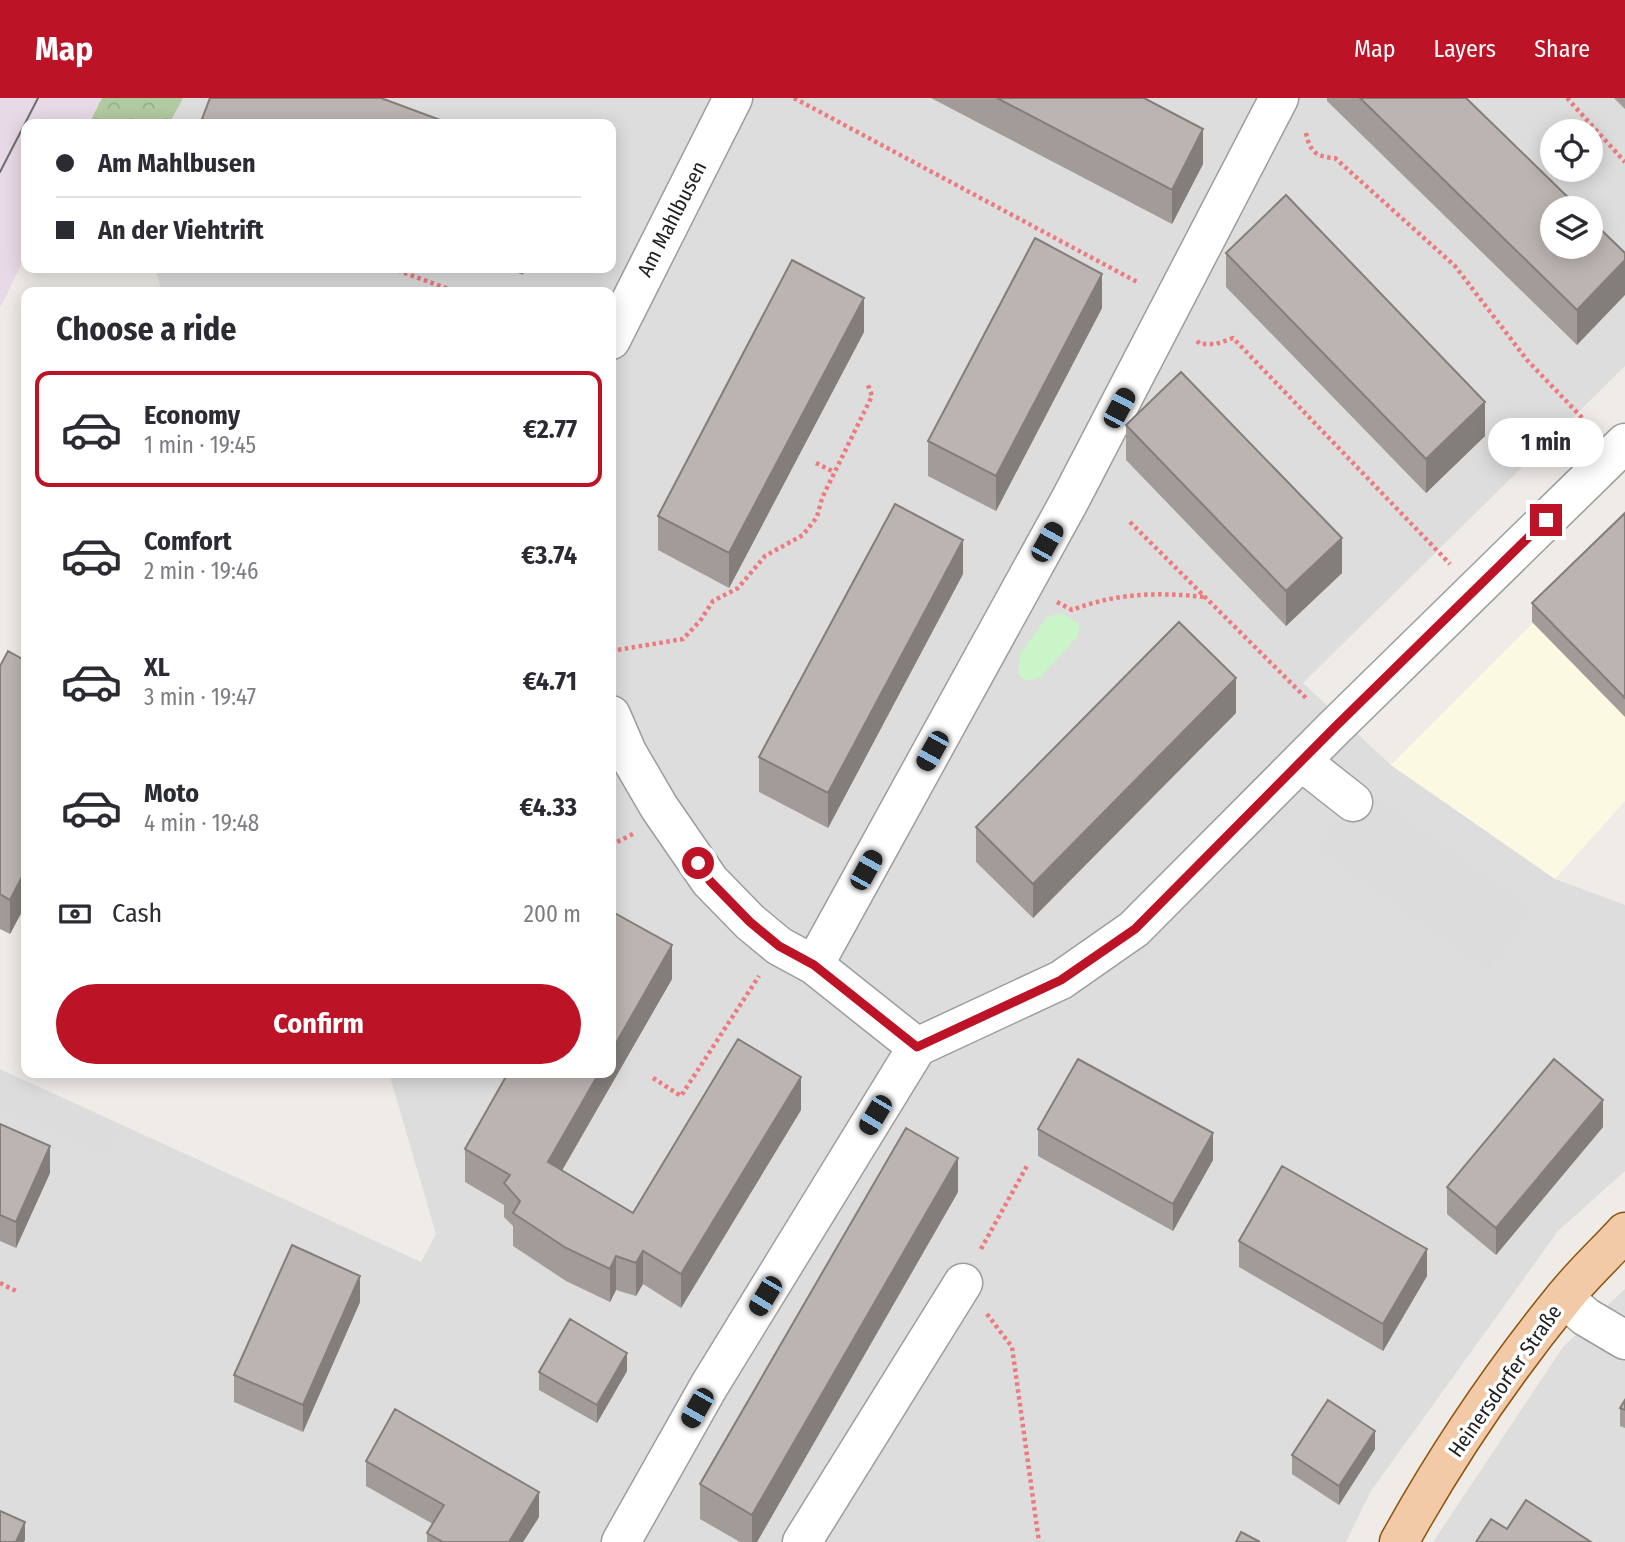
<!DOCTYPE html>
<html lang="en">
<head>
<meta charset="utf-8">
<style>
  body { margin:0; font-family:"Fira Sans Condensed",sans-serif; background:#f7f7f7; color:#2b2b33; height:100vh; display:flex; flex-direction:column; font-size:26px; white-space:nowrap }
  * { box-sizing:border-box; margin:0 }
  p { font-size:23px; color:#7c7c81 }
  .icon { flex:none; width:38px; height:38px; fill:none; stroke:currentColor; stroke-width:2; stroke-linecap:round; stroke-linejoin:round }
  .map { position:relative; flex:1; overflow:hidden }
  .panel { position:absolute; left:21px; top:189px; width:595px; height:791px; display:flex; flex-direction:column; background:#fff; border-radius:14px; box-shadow:0 4px 18px #0003 }
  .panel>* { flex:none }
  .banner { position:absolute; left:21px; top:21px; width:595px; height:154px; border-radius:14px; box-shadow:0 4px 18px #0003; display:grid; align-content:center; height:154px; padding:0 35px; background:#fff }
  .tools { position:absolute; left:1540px; top:21px; display:grid; gap:14px }
  .tools a { display:grid; place-items:center; width:63px; height:63px; border-radius:50%; background:#fff; box-shadow:0 4px 18px #0003; font-size:35px }
  .end { position:absolute; width:32px; height:32px; margin:-16px; border:9px solid #bc1327; background:#fff; box-shadow:0 0 0 4px #fff }
  .from { border-radius:50% }
  .bubble { position:absolute; height:49px; border-radius:24px; background:#fff; box-shadow:0 4px 18px #0003; font-size:23px; font-weight:700; line-height:49px; text-align:center }
  .car { position:absolute; width:21px; height:42px; margin:-21px -10px; border-radius:9px; box-shadow:0 0 5px 2px #0007; background:linear-gradient(#222 24%,#8ab4d8 0 40%,#222 0 76%,#8ab4d8 0 86%,#222 0) }
  .banner b { display:flex; align-items:center; gap:24px; height:66px; font-size:26px }
  .banner b+b { border-top:2px solid #e1e1e2 }
  .banner i { width:18px; height:18px; background:#2b2b33 }
  ul { padding:0; list-style:none }
  li { display:flex; align-items:center; gap:21px; height:116px; margin:0 14px 10px; padding:0 21px; border:4px solid transparent; border-radius:14px }
  li div { flex:1 }
  li b { display:block; font-size:26px }
  li em { font-style:normal; font-weight:700 }
  li.active { border-color:#bc1327 }
  li>.icon { width:63px; height:63px; stroke-width:1.5 }
  h2 { padding:0 35px; font-size:32px; line-height:84px }
  .pay { display:flex; align-items:center; gap:18px; height:77px; padding:0 35px; font-size:26px }
  .pay p { margin-inline-start:auto }
  .button { display:flex; gap:14px; margin-top:auto; padding:14px 35px }
  .button a { flex:1; height:80px; border-radius:42px; background:#bc1327; color:#fff; font-size:28px; font-weight:700; line-height:80px; text-align:center }
  header { display:flex; align-items:center; gap:42px; box-sizing:border-box; height:98px; padding:0 35px; background:#bc1327; color:#fff }
  header strong { font-size:33px }
  nav { display:flex; gap:38px; margin-inline-start:auto; font-size:24px }
  .map>svg:first-child { display:block }
</style>
</head>
<body>
<header>
<strong>Map</strong>
<nav><a>Map</a><a>Layers</a><a>Share</a></nav>
</header>
<div class="map">
<svg width="1625" height="1444" viewBox="0 0 1625 1444">
  <defs>
    <pattern id="forest-crowns" width="20" height="18" patternUnits="userSpaceOnUse" patternTransform="scale(1.75)"><rect width="20" height="18" fill="#b1caa0"/><path d="M2 6a3 3 0 1 1 6 0M12 15a3 3 0 1 1 6 0" fill="none" stroke="#98ad8a"/></pattern>
  </defs>
  <rect width="100%" height="100%" fill="#efebe7"/>
  <!-- residential -->
  <path fill="#ddd" fill-rule="evenodd" d="M 183,0 L 1625,0 L 1625,268 L 1303,585 L 1391,667 L 1555,781 L 1625,807 L 1625,1073 L 1558,1133 L 1371,1393 L 1346,1444 L 0,1444 L 0,971 L 421,1164 L 436,1136 L 389,975 L 611,975 L 611,194 L 162,194 L 155,170 L 611,170 L 611,26 L 169,26 ZM 1552,33 L 1591,33 L 1591,72 L 1552,72 ZM 1552,110 L 1591,110 L 1591,149 L 1552,149 Z
    M 1625,1191 L 1625,1444 L 1433,1444 L 1563,1249 Z"/>
  <!-- industrial -->
  <path fill="#e8d9e7" d="M 0,0 L 105,0 L 92,26 L 26,26 L 26,157 L 0,210 Z"/>
  <!-- education -->
  <path fill="#fcf9e3" d="M 1625,433 L 1625,703 L 1555,781 L 1391,667 Z"/>
  <!-- forest -->
  <path fill="url(#forest-crowns)" d="M 102,0 L 183,0 L 169,26 L 89,26 Z"/>
  <!-- park -->
  <path fill="#caf5c9" d="M 1062,515 L 1079,526 L 1078,538 L 1040,579 L 1025,583 L 1018,575 L 1020,556 L 1047,519 Z"/>
  <!-- parking -->
  <path fill="#dcdcdc" d="M 1361,692 L 1530,812 L 1489,870 L 1320,750 Z
    M 0,973 L 117,1027 L 105,1054 L 0,1007 Z"/>
  <g fill="none" stroke-linecap="round" stroke-linejoin="round">
    <defs>
      <path id="minor" d="M 611,242 L 733,0
        M 611,617 L 627,654 L 659,709 L 710,783 L 750,824 L 779,848 L 814,867 L 917,949
        M 1301,663 L 1353,704
        M 814,867 L 1070,402 L 1279,0
        M 1564,1200 L 1586,1219 L 1625,1242
        M 621,1444 L 709,1288 L 917,949 L 1061,882 L 1134,831 L 1335,629 L 1625,345
        M 802,1444 L 963,1185"/>
      <path id="major" d="M 1399,1444 C 1446,1359 1502,1276 1563,1201 C 1582,1177 1605,1156 1625,1134"/>
    </defs>
    <!-- minor casing -->
    <use href="#minor" stroke="#9d9d9d" stroke-width="41"/>
    <!-- major casing -->
    <use href="#major" stroke="#8c540f" stroke-width="41"/>
    <!-- path -->
    <path stroke="#ed7a7c" stroke-width="4.5" stroke-dasharray="3.5 3.5" stroke-linecap="butt" d="M 794,0 L 1139,185
      M 1567,0 L 1625,64
      M 1306,35 C 1310,54 1316,59 1335,60 L 1455,168 L 1527,262 L 1589,327
      M 391,170 L 457,194
      M 77,194 L 79,190
      M 1197,243 L 1200,246 L 1216,246 L 1233,240 L 1450,466
      M 816,365 L 834,374
      M 1130,424 L 1307,601
      M 1057,504 L 1072,512 C 1116,495 1158,494 1204,499
      M 611,553 L 683,541 L 700,523 L 713,503 L 738,490 L 765,458 L 803,437 L 817,419 L 822,400 L 872,298 L 868,287
      M 611,747 L 633,736
      M 653,980 L 681,998 L 759,878
      M 981,1151 L 1028,1066
      M 0,1185 L 18,1194
      M 987,1216 L 1012,1249 L 1039,1444"/>
    <!-- minor -->
    <use href="#minor" stroke="#fff" stroke-width="38"/>
    <!-- major -->
    <use href="#major" stroke="#f3caa8" stroke-width="38"/>
    <!-- tram -->
    <path stroke="#6e6e6e" stroke-width="2" d="M 0,74 L 38,0"/>
  </g>
  <!-- wall -->
  <path fill="#a29b97" d="M 931,0 L 1144,0 L 1203,66 L 1172,126 Z
    M 1327,0 L 1466,0 L 1591,149 L 1577,247 L 1327,3 Z
    M 1614,0 L 1625,0 L 1625,11 Z
    M 202,21 L 451,26 L 202,26 Z
    M 1226,155 L 1485,338 L 1426,395 L 1226,189 Z
    M 504,170 L 526,170 L 523,177 Z
    M 1102,210 L 996,413 L 928,378 L 928,343 Z
    M 864,234 L 729,490 L 658,452 L 658,418 Z
    M 1126,327 L 1342,475 L 1286,528 L 1126,362 Z
    M 1625,415 L 1625,619 L 1532,524 L 1532,505 Z
    M 963,476 L 828,730 L 759,694 L 759,659 Z
    M 26,563 L 26,806 L 10,836 L 0,831 L 0,568 Z
    M 1236,615 L 1033,820 L 976,764 L 976,729 Z
    M 672,881 L 562,1072 L 633,1115 L 801,1012 L 681,1210 L 643,1186 L 636,1198 L 616,1192 L 610,1204 L 566,1183 L 513,1148 L 513,1128 L 504,1119 L 504,1107 L 465,1084 L 465,1051 Z
    M 0,1026 L 50,1075 L 16,1150 L 0,1143 Z
    M 1603,1029 L 1496,1157 L 1447,1116 L 1447,1089 Z
    M 1038,1031 L 1213,1062 L 1173,1133 L 1038,1058 Z
    M 958,1094 L 757,1444 L 740,1444 L 700,1421 L 700,1386 Z
    M 1239,1143 L 1427,1178 L 1383,1253 L 1239,1169 Z
    M 360,1204 L 303,1334 L 234,1304 L 234,1277 Z
    M 627,1273 L 597,1325 L 539,1292 L 539,1274 Z
    M 1625,1302 L 1625,1330 L 1620,1328 L 1620,1310 Z
    M 1375,1351 L 1339,1407 L 1292,1376 L 1292,1357 Z
    M 366,1363 L 539,1419 L 523,1444 L 427,1444 L 427,1435 L 433,1426 L 366,1388 Z"/>
  <!-- shaded-wall -->
  <path fill="#847e7b" d="M 1203,31 L 1203,66 L 1172,126 L 1172,92 Z
    M 1625,162 L 1625,197 L 1577,247 L 1577,212 Z
    M 1102,176 L 1102,210 L 996,413 L 996,378 Z
    M 864,200 L 864,234 L 729,490 L 729,455 Z
    M 1485,304 L 1485,338 L 1426,395 L 1426,361 Z
    M 1342,440 L 1342,475 L 1286,528 L 1286,493 Z
    M 963,442 L 963,476 L 828,730 L 828,695 Z
    M 1236,580 L 1236,615 L 1033,820 L 1033,786 Z
    M 26,771 L 26,806 L 10,836 L 10,802 Z
    M 672,847 L 672,881 L 548,1097 L 548,1064 L 599,975 L 611,975 L 611,954 Z
    M 801,979 L 801,1012 L 681,1210 L 681,1176 Z
    M 1603,1002 L 1603,1029 L 1496,1157 L 1496,1130 Z
    M 1213,1035 L 1213,1062 L 1173,1133 L 1173,1106 Z
    M 50,1048 L 50,1075 L 16,1150 L 16,1124 Z
    M 958,1060 L 958,1094 L 757,1444 L 752,1444 L 752,1417 Z
    M 1427,1151 L 1427,1178 L 1383,1253 L 1383,1226 Z
    M 643,1153 L 643,1186 L 636,1198 L 636,1165 Z
    M 616,1158 L 616,1192 L 610,1204 L 610,1171 Z
    M 360,1178 L 360,1204 L 303,1334 L 303,1307 Z
    M 627,1255 L 627,1273 L 597,1325 L 597,1307 Z
    M 1375,1333 L 1375,1351 L 1339,1407 L 1339,1388 Z
    M 539,1394 L 539,1419 L 523,1444 L 509,1444 Z
    M 25,1424 L 25,1442 L 24,1444 L 16,1444 Z"/>
  <!-- building -->
  <path fill="#bcb4b0" stroke="#847e7b" stroke-width="2" d="M 210,0 L 381,0 L 451,26 L 217,26 L 202,21 Z
    M 997,0 L 1144,0 L 1203,31 L 1172,92 Z
    M 1360,0 L 1466,0 L 1579,110 L 1552,110 L 1552,149 L 1591,149 L 1591,122 L 1625,155 L 1625,162 L 1577,212 Z
    M 1286,97 L 1485,304 L 1426,361 L 1226,155 Z
    M 1035,140 L 1102,176 L 996,378 L 928,343 Z
    M 792,162 L 864,200 L 729,455 L 658,418 Z
    M 1181,274 L 1342,440 L 1286,493 L 1126,327 Z
    M 895,406 L 963,442 L 828,695 L 759,659 Z
    M 1625,415 L 1625,600 L 1532,505 Z
    M 1179,524 L 1236,580 L 1033,786 L 976,729 Z
    M 8,553 L 26,563 L 26,771 L 10,802 L 0,796 L 0,568 Z
    M 611,813 L 672,847 L 611,954 Z
    M 738,941 L 801,979 L 681,1176 L 643,1153 L 636,1165 L 616,1158 L 610,1171 L 566,1150 L 513,1115 L 520,1103 L 504,1085 L 510,1077 L 465,1051 L 508,975 L 599,975 L 548,1064 L 633,1115 Z
    M 1078,961 L 1213,1035 L 1173,1106 L 1038,1031 Z
    M 1554,961 L 1603,1002 L 1496,1130 L 1447,1089 Z
    M 0,1026 L 50,1048 L 16,1124 L 0,1117 Z
    M 906,1030 L 958,1060 L 752,1417 L 700,1386 Z
    M 1282,1068 L 1427,1151 L 1383,1226 L 1239,1143 Z
    M 292,1147 L 360,1178 L 303,1307 L 234,1277 Z
    M 570,1221 L 627,1255 L 597,1307 L 539,1274 Z
    M 1328,1302 L 1375,1333 L 1339,1388 L 1292,1357 Z
    M 1625,1302 L 1625,1312 L 1620,1310 Z
    M 395,1311 L 539,1394 L 509,1444 L 443,1444 L 427,1435 L 444,1407 L 366,1363 Z
    M 1526,1402 L 1591,1444 L 1476,1444 L 1491,1421 L 1507,1431 Z
    M 0,1413 L 25,1424 L 16,1444 L 0,1444 Z
    M 1241,1434 L 1260,1444 L 1236,1444 Z"/>
  <g fill="none" stroke-linecap="round" stroke-linejoin="round">
    <!-- route -->
    <path stroke="#bc1327" stroke-width="9" d="M 698,765 L 710,783 L 750,824 L 779,848 L 814,867 L 917,949 L 1061,882 L 1135,831 L 1335,629 L 1546,422"/>
  </g>
  <g text-anchor="middle" stroke-width="7" stroke-linejoin="round" paint-order="stroke">
    <!-- street labels -->
    <g font-size="21" fill="#202020" stroke="#fff">
      <text transform="translate(672 121) rotate(-63)" y="7">Am Mahlbusen</text>
      <text transform="translate(1505 1283) rotate(-55)" y="7">Heinersdorfer Straße</text>
    </g>
  </g>
</svg>
<div class="tools">
<a><svg class="icon" aria-label="locate" viewBox="0 0 24 24"><circle cx="12" cy="12" r="6"/><path d="M12 2v4M12 18v4M2 12h4M18 12h4"/></svg></a>
<a><svg class="icon" aria-label="layers" viewBox="0 0 24 24"><path d="M12 4l9 5-9 5-9-5zM3 14l9 5 9-5"/></svg></a>
</div>
<i class="end from" style="left:698px;top:765px"></i>
<i class="end" style="left:1546px;top:422px"></i>
<div class="bubble" style="left:1488px;top:320px;width:116px">1 min</div>
<i class="car" style="left:1119px;top:310px;rotate:28deg"></i>
<i class="car" style="left:1047px;top:444px;rotate:29deg"></i>
<i class="car" style="left:932px;top:653px;rotate:209deg"></i>
<i class="car" style="left:866px;top:772px;rotate:29deg"></i>
<i class="car" style="left:875px;top:1017px;rotate:211deg"></i>
<i class="car" style="left:765px;top:1198px;rotate:211deg"></i>
<i class="car" style="left:697px;top:1310px;rotate:210deg"></i>
<div class="banner">
<b><i class="from"></i>Am Mahlbusen</b>
<b><i></i>An der Viehtrift</b>
</div>
<section class="panel">
<h2>Choose a ride</h2>
<ul>
<li class="active"><svg class="icon" aria-label="car" viewBox="0 0 24 24"><path d="M5 17H2v-5l4-1 3-4h7l3 4 3 1v5h-3M9 17h6M6 11h13"/><circle cx="7" cy="17" r="2"/><circle cx="17" cy="17" r="2"/></svg><div><b>Economy</b><p>1 min · 19:45</p></div><em>€2.77</em></li>
<li><svg class="icon" aria-label="car" viewBox="0 0 24 24"><path d="M5 17H2v-5l4-1 3-4h7l3 4 3 1v5h-3M9 17h6M6 11h13"/><circle cx="7" cy="17" r="2"/><circle cx="17" cy="17" r="2"/></svg><div><b>Comfort</b><p>2 min · 19:46</p></div><em>€3.74</em></li>
<li><svg class="icon" aria-label="car" viewBox="0 0 24 24"><path d="M5 17H2v-5l4-1 3-4h7l3 4 3 1v5h-3M9 17h6M6 11h13"/><circle cx="7" cy="17" r="2"/><circle cx="17" cy="17" r="2"/></svg><div><b>XL</b><p>3 min · 19:47</p></div><em>€4.71</em></li>
<li><svg class="icon" aria-label="car" viewBox="0 0 24 24"><path d="M5 17H2v-5l4-1 3-4h7l3 4 3 1v5h-3M9 17h6M6 11h13"/><circle cx="7" cy="17" r="2"/><circle cx="17" cy="17" r="2"/></svg><div><b>Moto</b><p>4 min · 19:48</p></div><em>€4.33</em></li>
</ul>
<div class="pay"><svg class="icon" aria-label="cash" viewBox="0 0 24 24"><path d="M3 7h18v10H3z"/><circle cx="12" cy="12" r="2"/></svg>Cash<p>200 m</p></div>
<div class="button"><a>Confirm</a></div>
</section>
</div>
</body>
</html>
